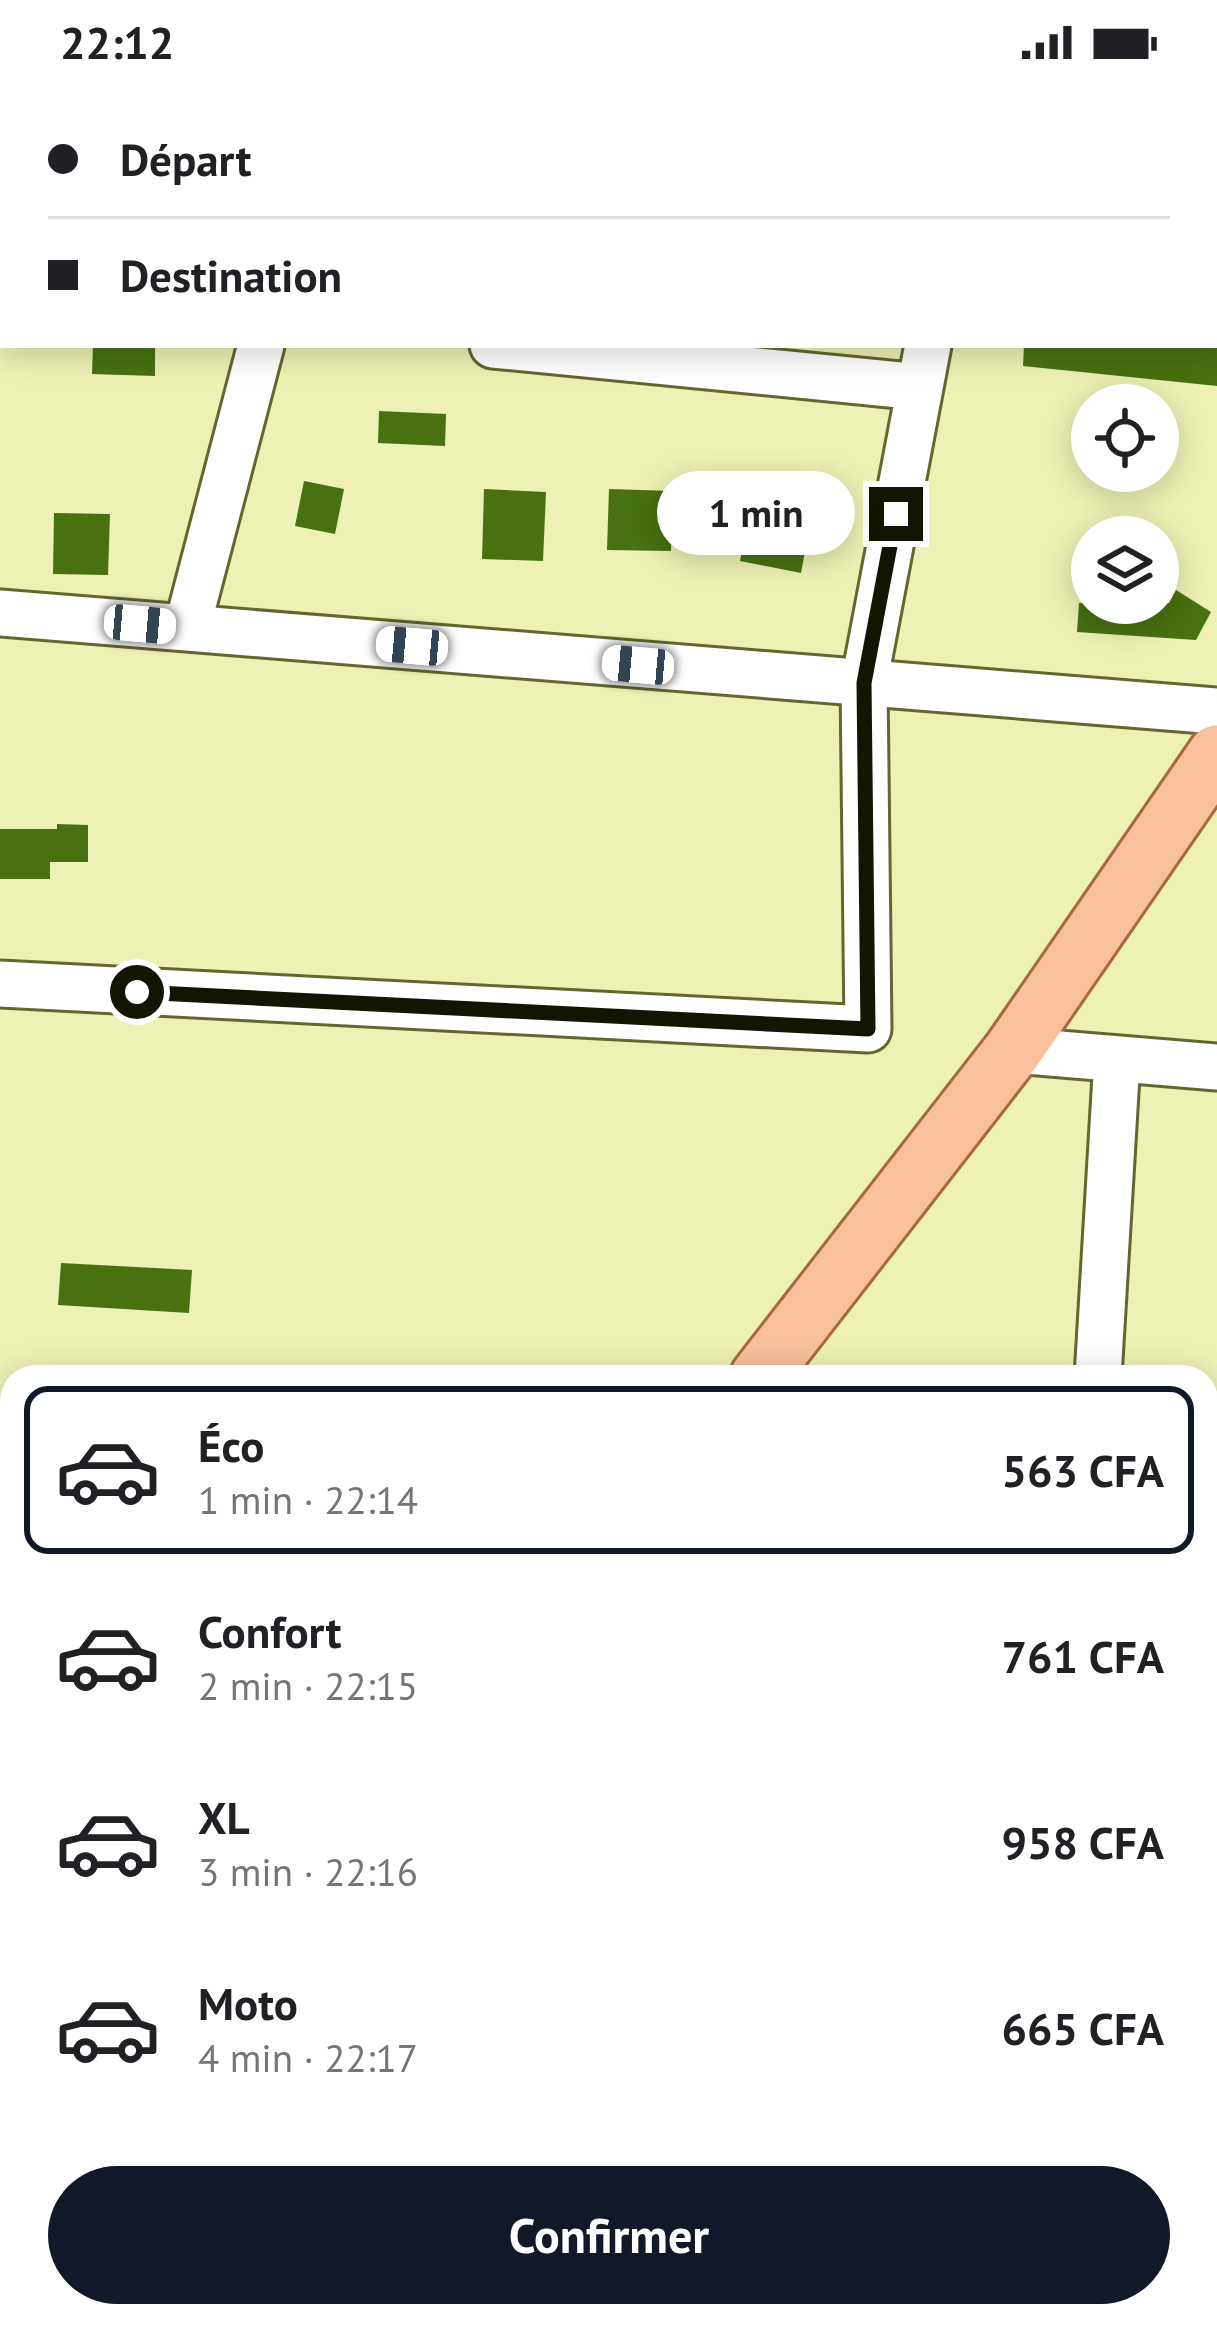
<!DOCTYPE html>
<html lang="fr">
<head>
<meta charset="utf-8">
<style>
  body { margin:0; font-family:"PT Sans",sans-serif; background:#f2f2f2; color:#202124; height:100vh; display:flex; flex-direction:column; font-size:45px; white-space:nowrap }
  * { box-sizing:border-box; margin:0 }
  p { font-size:39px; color:#757577 }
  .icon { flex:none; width:66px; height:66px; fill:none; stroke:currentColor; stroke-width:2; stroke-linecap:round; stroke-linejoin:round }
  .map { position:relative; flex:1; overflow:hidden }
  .details { position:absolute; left:0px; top:1281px; width:1218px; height:963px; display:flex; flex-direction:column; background:#fff; border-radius:36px 36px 0 0; box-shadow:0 6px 30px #0003 }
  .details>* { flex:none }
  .hud { position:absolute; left:0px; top:0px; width:1218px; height:264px; box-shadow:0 6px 30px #0003; display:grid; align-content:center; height:264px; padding:0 48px; background:#fff }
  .controls { position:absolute; left:1071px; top:300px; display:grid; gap:24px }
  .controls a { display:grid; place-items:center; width:108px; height:108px; border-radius:50%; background:#fff; box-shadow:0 6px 30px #0003; font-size:60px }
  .end { position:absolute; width:54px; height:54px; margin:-27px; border:15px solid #141501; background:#fff; box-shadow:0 0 0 6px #fff }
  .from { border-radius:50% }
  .bubble { position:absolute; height:84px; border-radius:42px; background:#fff; box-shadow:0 6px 30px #0003; font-size:39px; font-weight:600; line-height:84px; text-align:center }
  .car { position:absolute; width:36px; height:72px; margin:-36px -18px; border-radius:15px; box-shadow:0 0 9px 3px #0007; background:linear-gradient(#fff 24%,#345 0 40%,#fff 0 76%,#345 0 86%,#fff 0) }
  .hud b { display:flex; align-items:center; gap:42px; height:114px; font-size:45px }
  .hud b+b { border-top:3px solid #e0e0e0 }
  .hud i { width:30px; height:30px; background:#202124 }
  ul { padding:21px 0 0; list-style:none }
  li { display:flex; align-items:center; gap:36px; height:168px; margin:0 24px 18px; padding:0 24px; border:6px solid transparent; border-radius:24px }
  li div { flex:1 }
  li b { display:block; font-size:45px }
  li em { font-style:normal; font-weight:600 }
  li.current { border-color:#111827 }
  li>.icon { width:108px; height:108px; stroke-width:1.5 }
  .button { display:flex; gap:24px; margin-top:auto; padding:24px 48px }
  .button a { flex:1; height:138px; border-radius:72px; background:#111827; color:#fff; font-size:48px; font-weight:600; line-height:138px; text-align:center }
  .status { display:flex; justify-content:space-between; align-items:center; height:84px; padding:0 60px; background:#fff; direction:ltr }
  .status svg { height:33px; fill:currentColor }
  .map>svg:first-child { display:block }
</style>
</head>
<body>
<div class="status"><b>22:12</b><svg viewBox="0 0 49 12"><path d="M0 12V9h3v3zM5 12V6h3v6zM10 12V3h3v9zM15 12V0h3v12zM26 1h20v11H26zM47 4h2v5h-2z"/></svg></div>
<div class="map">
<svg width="1217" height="2243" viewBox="0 0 1217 2243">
  <rect width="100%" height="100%" fill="#edf1b4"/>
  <!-- building -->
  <path fill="#487111" d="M 93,261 L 155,261 L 155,292 L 92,290 Z
    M 1024,261 L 1217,261 L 1217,302 L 1023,282 Z
    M 379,327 L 446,330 L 445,362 L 378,359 Z
    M 304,397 L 344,405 L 335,450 L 295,442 Z
    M 484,405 L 546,408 L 543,477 L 482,475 Z
    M 609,405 L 673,407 L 671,467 L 607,466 Z
    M 751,419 L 812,430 L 801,489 L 740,477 Z
    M 54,429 L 110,430 L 108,491 L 53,490 Z
    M 1176,506 L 1211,528 L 1196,556 L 1077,548 L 1079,519 L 1169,519 Z
    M 57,740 L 88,741 L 88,778 L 50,778 L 50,795 L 0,795 L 0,745 L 57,745 Z
    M 61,1179 L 192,1186 L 189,1229 L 58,1221 Z"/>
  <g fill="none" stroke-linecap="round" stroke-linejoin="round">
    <defs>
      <path id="minor" d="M 319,3 L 319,0
        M 977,3 L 978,0
        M 0,213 L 3,213
        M 493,261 L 920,303
        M 0,529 L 1217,627
        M 187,544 L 261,261
        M 0,900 L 868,945 L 864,599 L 928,261
        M 1013,966 L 1217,983
        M 1098,1293 L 1117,975
        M 0,1762 L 12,1763
        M 1206,1971 L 1217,1972
        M 1034,2243 L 1035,2232"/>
      <path id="major" d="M 759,1293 L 1013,966 L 1217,670
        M 10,2243 L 19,2232"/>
    </defs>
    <!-- minor casing -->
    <use href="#minor" stroke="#64662e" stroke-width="51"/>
    <!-- major casing -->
    <use href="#major" stroke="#a6693c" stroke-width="63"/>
    <!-- minor -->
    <use href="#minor" stroke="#fff" stroke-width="45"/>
    <!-- major -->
    <use href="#major" stroke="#f8c09d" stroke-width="57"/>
  </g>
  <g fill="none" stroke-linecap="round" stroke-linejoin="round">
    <!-- route -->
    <path stroke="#141501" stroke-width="15" d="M 137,908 L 868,945 L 864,599 L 896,430"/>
  </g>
</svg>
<div class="controls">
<a><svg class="icon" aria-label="locate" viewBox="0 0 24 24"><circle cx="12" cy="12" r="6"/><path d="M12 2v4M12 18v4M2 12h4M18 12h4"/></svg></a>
<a><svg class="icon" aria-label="layers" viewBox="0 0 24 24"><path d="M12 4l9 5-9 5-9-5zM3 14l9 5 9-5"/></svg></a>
</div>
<i class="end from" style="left:137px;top:908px"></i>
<i class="end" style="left:896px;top:430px"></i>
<div class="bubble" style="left:657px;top:387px;width:198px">1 min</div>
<i class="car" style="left:140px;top:540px;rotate:95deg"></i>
<i class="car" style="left:412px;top:562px;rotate:275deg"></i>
<i class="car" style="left:638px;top:581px;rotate:275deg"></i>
<div class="hud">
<b><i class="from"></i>Départ</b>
<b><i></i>Destination</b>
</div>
<section class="details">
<ul>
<li class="current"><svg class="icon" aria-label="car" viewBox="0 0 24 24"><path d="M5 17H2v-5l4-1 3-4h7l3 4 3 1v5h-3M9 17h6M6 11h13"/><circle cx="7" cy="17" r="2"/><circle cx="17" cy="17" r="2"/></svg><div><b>Éco</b><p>1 min · 22:14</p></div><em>563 CFA</em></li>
<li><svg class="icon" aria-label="car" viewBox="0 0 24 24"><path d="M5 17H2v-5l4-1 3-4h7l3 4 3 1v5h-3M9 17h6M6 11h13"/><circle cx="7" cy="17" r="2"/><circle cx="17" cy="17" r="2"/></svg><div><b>Confort</b><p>2 min · 22:15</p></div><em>761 CFA</em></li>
<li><svg class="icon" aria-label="car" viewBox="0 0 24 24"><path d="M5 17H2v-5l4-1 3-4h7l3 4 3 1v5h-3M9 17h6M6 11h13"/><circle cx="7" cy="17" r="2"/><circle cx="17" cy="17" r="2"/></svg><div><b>XL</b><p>3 min · 22:16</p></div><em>958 CFA</em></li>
<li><svg class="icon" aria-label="car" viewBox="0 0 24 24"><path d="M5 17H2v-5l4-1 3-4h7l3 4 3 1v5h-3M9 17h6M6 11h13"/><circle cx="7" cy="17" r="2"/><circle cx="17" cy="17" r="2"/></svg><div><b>Moto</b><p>4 min · 22:17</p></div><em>665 CFA</em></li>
</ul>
<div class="button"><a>Confirmer</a></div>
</section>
</div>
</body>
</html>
